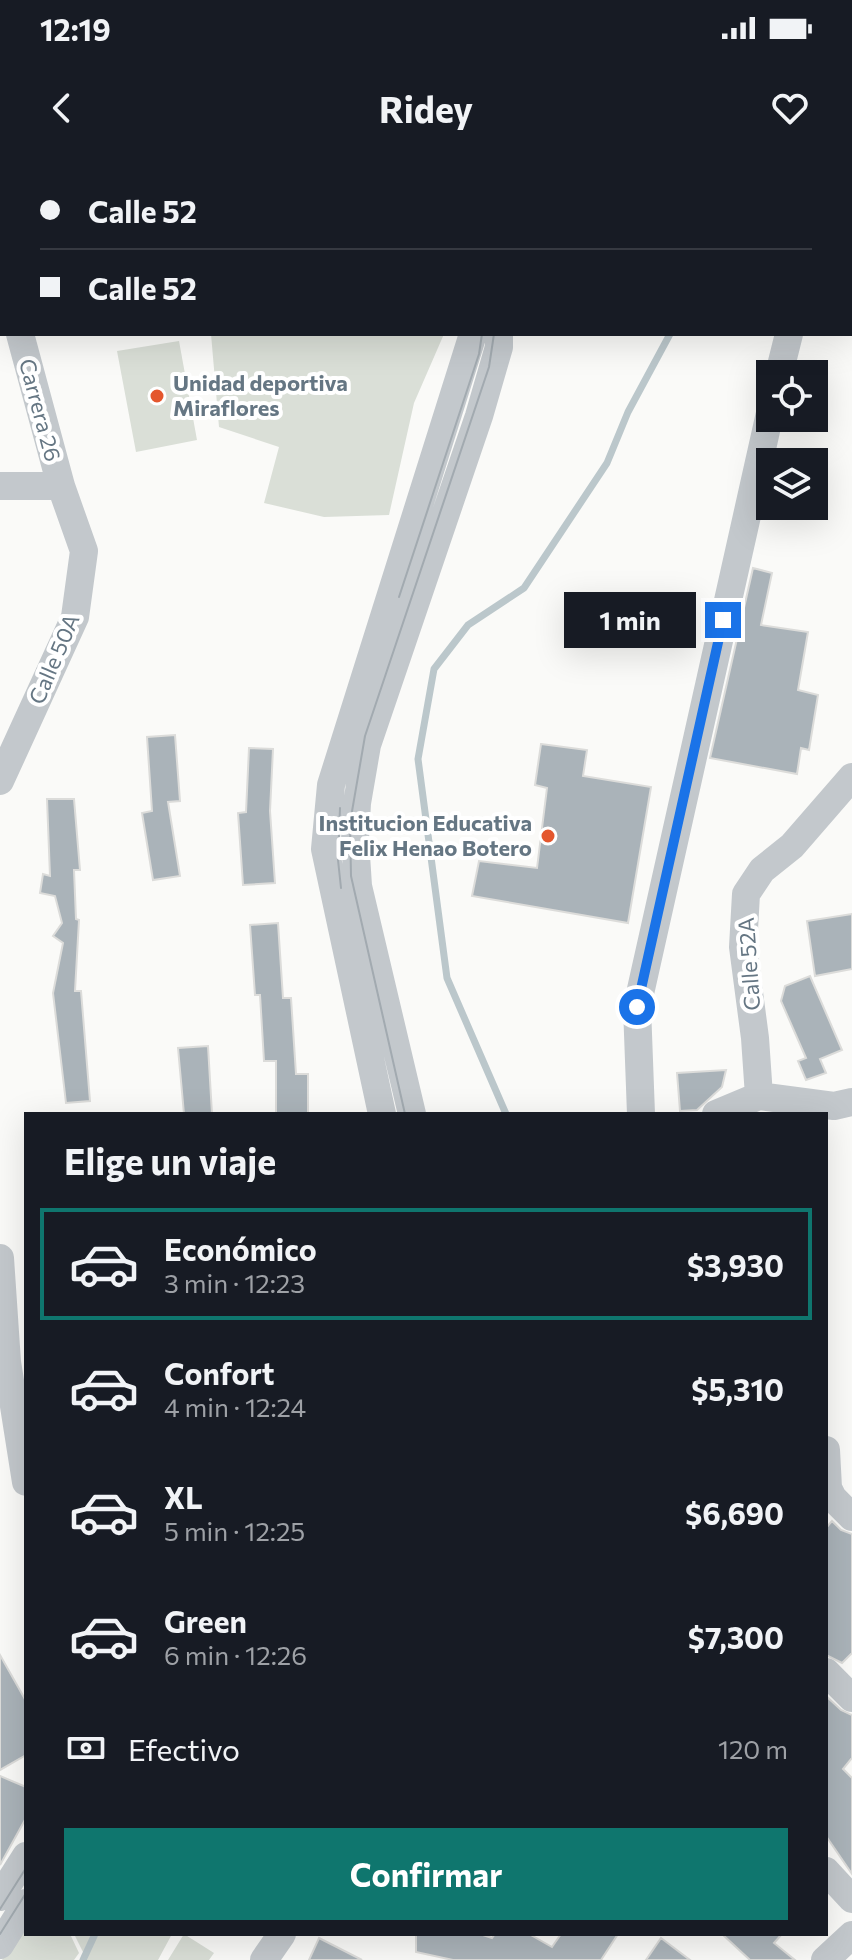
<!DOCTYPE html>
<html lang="es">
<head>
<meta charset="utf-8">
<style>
  body { margin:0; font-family:Commissioner,sans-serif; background:#20242c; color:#f1f3f6; height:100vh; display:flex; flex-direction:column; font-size:30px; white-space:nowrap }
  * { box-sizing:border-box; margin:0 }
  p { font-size:26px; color:#9ea1a6 }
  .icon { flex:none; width:44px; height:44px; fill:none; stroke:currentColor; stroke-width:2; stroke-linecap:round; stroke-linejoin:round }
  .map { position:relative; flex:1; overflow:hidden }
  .panel { position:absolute; left:24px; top:952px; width:804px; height:824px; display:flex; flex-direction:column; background:#171b24; border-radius:0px; box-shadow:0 8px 32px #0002 }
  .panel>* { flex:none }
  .top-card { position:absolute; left:0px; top:0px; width:852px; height:176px; box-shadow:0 8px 32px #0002; display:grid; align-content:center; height:176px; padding:0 40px; background:#171b24 }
  .controls { position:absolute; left:756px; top:200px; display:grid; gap:16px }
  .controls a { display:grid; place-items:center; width:72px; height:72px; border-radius:0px; background:#171b24; box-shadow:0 8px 32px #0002; font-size:40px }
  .end { position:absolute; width:36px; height:36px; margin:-18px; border:10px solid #1a73e8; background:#fff; box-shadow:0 0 0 4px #fff }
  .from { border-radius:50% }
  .bubble { position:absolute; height:56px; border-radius:0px; background:#171b24; box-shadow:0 8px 32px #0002; font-size:26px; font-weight:700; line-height:56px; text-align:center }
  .top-card b { display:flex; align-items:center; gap:28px; height:76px; font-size:30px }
  .top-card b+b { border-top:2px solid #363941 }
  .top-card i { width:20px; height:20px; background:#f1f3f6 }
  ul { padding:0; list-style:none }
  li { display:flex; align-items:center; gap:24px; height:112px; margin:0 16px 12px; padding:0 24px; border:4px solid transparent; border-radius:0px }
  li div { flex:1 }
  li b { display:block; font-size:30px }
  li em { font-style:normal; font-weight:700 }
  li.selected { border-color:#0f766e }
  li>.icon { width:72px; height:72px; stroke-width:1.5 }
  h2 { padding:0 40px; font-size:36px; line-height:96px }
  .pay { display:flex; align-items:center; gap:20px; height:88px; padding:0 40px; font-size:30px }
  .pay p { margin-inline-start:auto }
  .button { display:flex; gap:16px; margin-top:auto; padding:16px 40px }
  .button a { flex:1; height:92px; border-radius:0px; background:#0f766e; color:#fff; font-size:32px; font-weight:700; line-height:92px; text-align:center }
  .status { display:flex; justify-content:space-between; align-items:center; height:56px; padding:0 40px; background:#171b24; direction:ltr }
  .status svg { height:22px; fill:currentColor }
  header { display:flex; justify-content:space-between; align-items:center; height:104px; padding:0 40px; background:#171b24; font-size:36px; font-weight:700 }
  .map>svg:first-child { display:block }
</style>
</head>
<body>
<div class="status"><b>12:19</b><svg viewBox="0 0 49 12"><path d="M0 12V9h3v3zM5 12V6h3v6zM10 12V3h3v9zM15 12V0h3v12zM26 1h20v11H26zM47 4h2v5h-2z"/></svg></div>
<header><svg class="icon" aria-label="back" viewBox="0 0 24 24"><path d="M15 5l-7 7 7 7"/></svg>Ridey<svg class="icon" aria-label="heart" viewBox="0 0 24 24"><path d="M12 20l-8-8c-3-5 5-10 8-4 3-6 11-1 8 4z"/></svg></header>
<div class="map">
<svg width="852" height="1800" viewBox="0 0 852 1800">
  <rect width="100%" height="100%" fill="#fafaf8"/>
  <!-- green -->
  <path fill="#dadfd7" d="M 211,174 L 444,174 L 414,243 L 389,355 L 324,357 L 264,343 L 279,287 L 219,267 Z
    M 179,181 L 197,280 L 136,292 L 117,191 Z
    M 26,1765 L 26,1774 L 70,1774 L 79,1793 L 74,1800 L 2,1800 L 20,1768 Z
    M 74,1774 L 172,1774 L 158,1800 L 87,1800 Z
    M 184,1774 L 214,1793 L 209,1800 L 168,1800 Z"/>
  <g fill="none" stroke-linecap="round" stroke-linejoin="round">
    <!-- stream -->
    <path stroke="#bbc7cb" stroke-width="7" d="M 755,2 L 756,0
      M 506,954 L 447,818 L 418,599 L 434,509 L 468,465 L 524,428 L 607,303 L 628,252 L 670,174
      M 83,1800 L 95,1774"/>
  </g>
  <!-- building -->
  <path fill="#aab3b9" stroke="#dcdcda" stroke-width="2" d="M 753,408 L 772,413 L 761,465 L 808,472 L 798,530 L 818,535 L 809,590 L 801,588 L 797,614 L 710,598 Z
    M 175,575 L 180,641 L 168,642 L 180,716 L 153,720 L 142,653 L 152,651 L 147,577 Z
    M 541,584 L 587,590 L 583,616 L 651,627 L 628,763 L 472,736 L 479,701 L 537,708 L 547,628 L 535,625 Z
    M 249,588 L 273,589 L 270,651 L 275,723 L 243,725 L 238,653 L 246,652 Z
    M 47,639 L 74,639 L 80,710 L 74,710 L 76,759 L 79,760 L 75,831 L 81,831 L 90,941 L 66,943 L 53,833 L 63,783 L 53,776 L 62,763 L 55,736 L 40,733 L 43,714 L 50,716 Z
    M 852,754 L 852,809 L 815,816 L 807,761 Z
    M 278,763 L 283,838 L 291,838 L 296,914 L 308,914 L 308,954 L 276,954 L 276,901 L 264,901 L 260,835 L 255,835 L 250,765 Z
    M 810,816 L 842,890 L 820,899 L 826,913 L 806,920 L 798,901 L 806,898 L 781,841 L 785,826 Z
    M 208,886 L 212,954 L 184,954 L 178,888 Z
    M 726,910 L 722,927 L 697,950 L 680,951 L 677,913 Z
    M 832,1361 L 841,1370 L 852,1374 L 852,1493 L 842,1503 L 826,1495 L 826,1368 Z
    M 0,1495 L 26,1541 L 26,1595 L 0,1610 Z
    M 826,1536 L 841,1550 L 852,1555 L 852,1598 L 843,1609 L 852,1618 L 852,1714 L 826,1676 Z
    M 0,1616 L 26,1627 L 26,1658 L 0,1705 Z
    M 416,1774 L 480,1774 L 492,1778 L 495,1774 L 529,1774 L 552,1787 L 561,1774 L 618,1774 L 601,1800 L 453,1800 L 416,1792 Z
    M 722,1774 L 782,1774 L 774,1783 L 795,1800 L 750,1800 Z
    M 319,1778 L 362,1800 L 309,1800 Z
    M 661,1778 L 690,1800 L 646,1800 Z"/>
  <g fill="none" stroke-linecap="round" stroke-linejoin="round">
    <!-- minor -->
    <path stroke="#c3c8cc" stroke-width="28" d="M 414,0 L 415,2
      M 441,0 L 442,2
      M 821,0 L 821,2
      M 0,104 L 2,111
      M 779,214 L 789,174
      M 0,326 L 61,326
      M 0,621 L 75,457 L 84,391 L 61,326 L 20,174
      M 759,936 L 755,878 L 743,787 L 746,734 L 762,710 L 792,686 L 852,617
      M 382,954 L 325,689 L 331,625 L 473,174
      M 412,954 L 358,726 L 355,680 L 357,643 L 367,585 L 479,256 L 499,187 L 499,174
      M 641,954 L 637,847 L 770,253
      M 716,954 L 759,936 L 834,946 L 852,942
      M 0,1098 L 7,1202 L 26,1322
      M 826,1290 L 828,1328 L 833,1338 L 852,1357
      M 826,1512 L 852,1538
      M 826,1711 L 852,1739
      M 0,1737 L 26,1696
      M 0,1785 L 26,1743
      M 264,1800 L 282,1774
      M 825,1800 L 852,1775"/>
    <!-- tram -->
    <path stroke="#a2aab0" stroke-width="2" d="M 434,0 L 435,2
      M 399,437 L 479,194 L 482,174
      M 340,648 L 338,700 L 341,728
      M 405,954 L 351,716 L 350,663 L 365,576 L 489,207 L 494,174
      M 0,1749 L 26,1708
      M 0,1774 L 26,1733"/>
  </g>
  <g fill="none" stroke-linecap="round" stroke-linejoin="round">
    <!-- route -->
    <path stroke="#1a73e8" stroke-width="10" d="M 637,847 L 723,460"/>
  </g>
  <!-- markers -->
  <g fill="#e4572e" stroke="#fff" stroke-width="3">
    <circle cx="157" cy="236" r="8"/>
    <circle cx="548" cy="676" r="8"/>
  </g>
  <g text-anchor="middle" stroke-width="8" stroke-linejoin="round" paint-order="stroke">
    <!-- poi labels -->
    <g font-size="22" font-weight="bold" fill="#657683" stroke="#fff" text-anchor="start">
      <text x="173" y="231">Unidad deportiva<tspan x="173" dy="25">Miraflores</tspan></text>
      <text x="532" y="671" text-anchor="end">Institucion Educativa<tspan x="532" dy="25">Felix Henao Botero</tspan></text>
    </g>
    <!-- street labels -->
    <g font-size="22" fill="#657683" stroke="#fff">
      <text transform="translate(40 250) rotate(75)" y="8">Carrera 26</text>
      <text transform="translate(54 499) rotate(-67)" y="8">Calle 50A</text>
      <text transform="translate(749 804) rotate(-94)" y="8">Calle 52A</text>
    </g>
  </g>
</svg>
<div class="controls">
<a><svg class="icon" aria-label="locate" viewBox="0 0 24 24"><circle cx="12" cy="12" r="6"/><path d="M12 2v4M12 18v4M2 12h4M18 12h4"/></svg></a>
<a><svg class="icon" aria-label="layers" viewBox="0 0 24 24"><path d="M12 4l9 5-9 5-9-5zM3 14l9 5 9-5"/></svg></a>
</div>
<i class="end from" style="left:637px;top:847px"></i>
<i class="end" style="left:723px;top:460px"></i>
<div class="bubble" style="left:564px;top:432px;width:132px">1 min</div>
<div class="top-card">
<b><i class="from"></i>Calle 52</b>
<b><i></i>Calle 52</b>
</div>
<section class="panel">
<h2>Elige un viaje</h2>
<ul>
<li class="selected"><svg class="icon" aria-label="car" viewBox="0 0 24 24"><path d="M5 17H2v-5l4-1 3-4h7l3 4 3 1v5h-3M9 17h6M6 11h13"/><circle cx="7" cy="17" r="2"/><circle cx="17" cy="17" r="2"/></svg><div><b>Económico</b><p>3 min · 12:23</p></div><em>$3,930</em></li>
<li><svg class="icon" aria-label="car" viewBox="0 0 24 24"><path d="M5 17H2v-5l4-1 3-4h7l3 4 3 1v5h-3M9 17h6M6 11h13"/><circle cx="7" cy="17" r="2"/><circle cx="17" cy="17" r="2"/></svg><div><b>Confort</b><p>4 min · 12:24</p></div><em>$5,310</em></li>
<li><svg class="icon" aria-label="car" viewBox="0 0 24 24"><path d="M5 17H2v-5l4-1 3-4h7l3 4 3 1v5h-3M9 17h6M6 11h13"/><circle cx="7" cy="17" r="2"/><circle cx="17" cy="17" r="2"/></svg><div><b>XL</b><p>5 min · 12:25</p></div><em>$6,690</em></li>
<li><svg class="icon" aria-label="car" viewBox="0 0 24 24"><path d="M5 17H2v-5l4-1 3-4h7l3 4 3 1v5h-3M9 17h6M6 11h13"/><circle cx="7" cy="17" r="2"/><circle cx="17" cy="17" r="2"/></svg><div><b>Green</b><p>6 min · 12:26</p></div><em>$7,300</em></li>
</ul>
<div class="pay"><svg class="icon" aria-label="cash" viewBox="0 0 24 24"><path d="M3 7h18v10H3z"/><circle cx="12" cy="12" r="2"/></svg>Efectivo<p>120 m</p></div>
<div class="button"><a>Confirmar</a></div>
</section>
</div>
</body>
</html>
